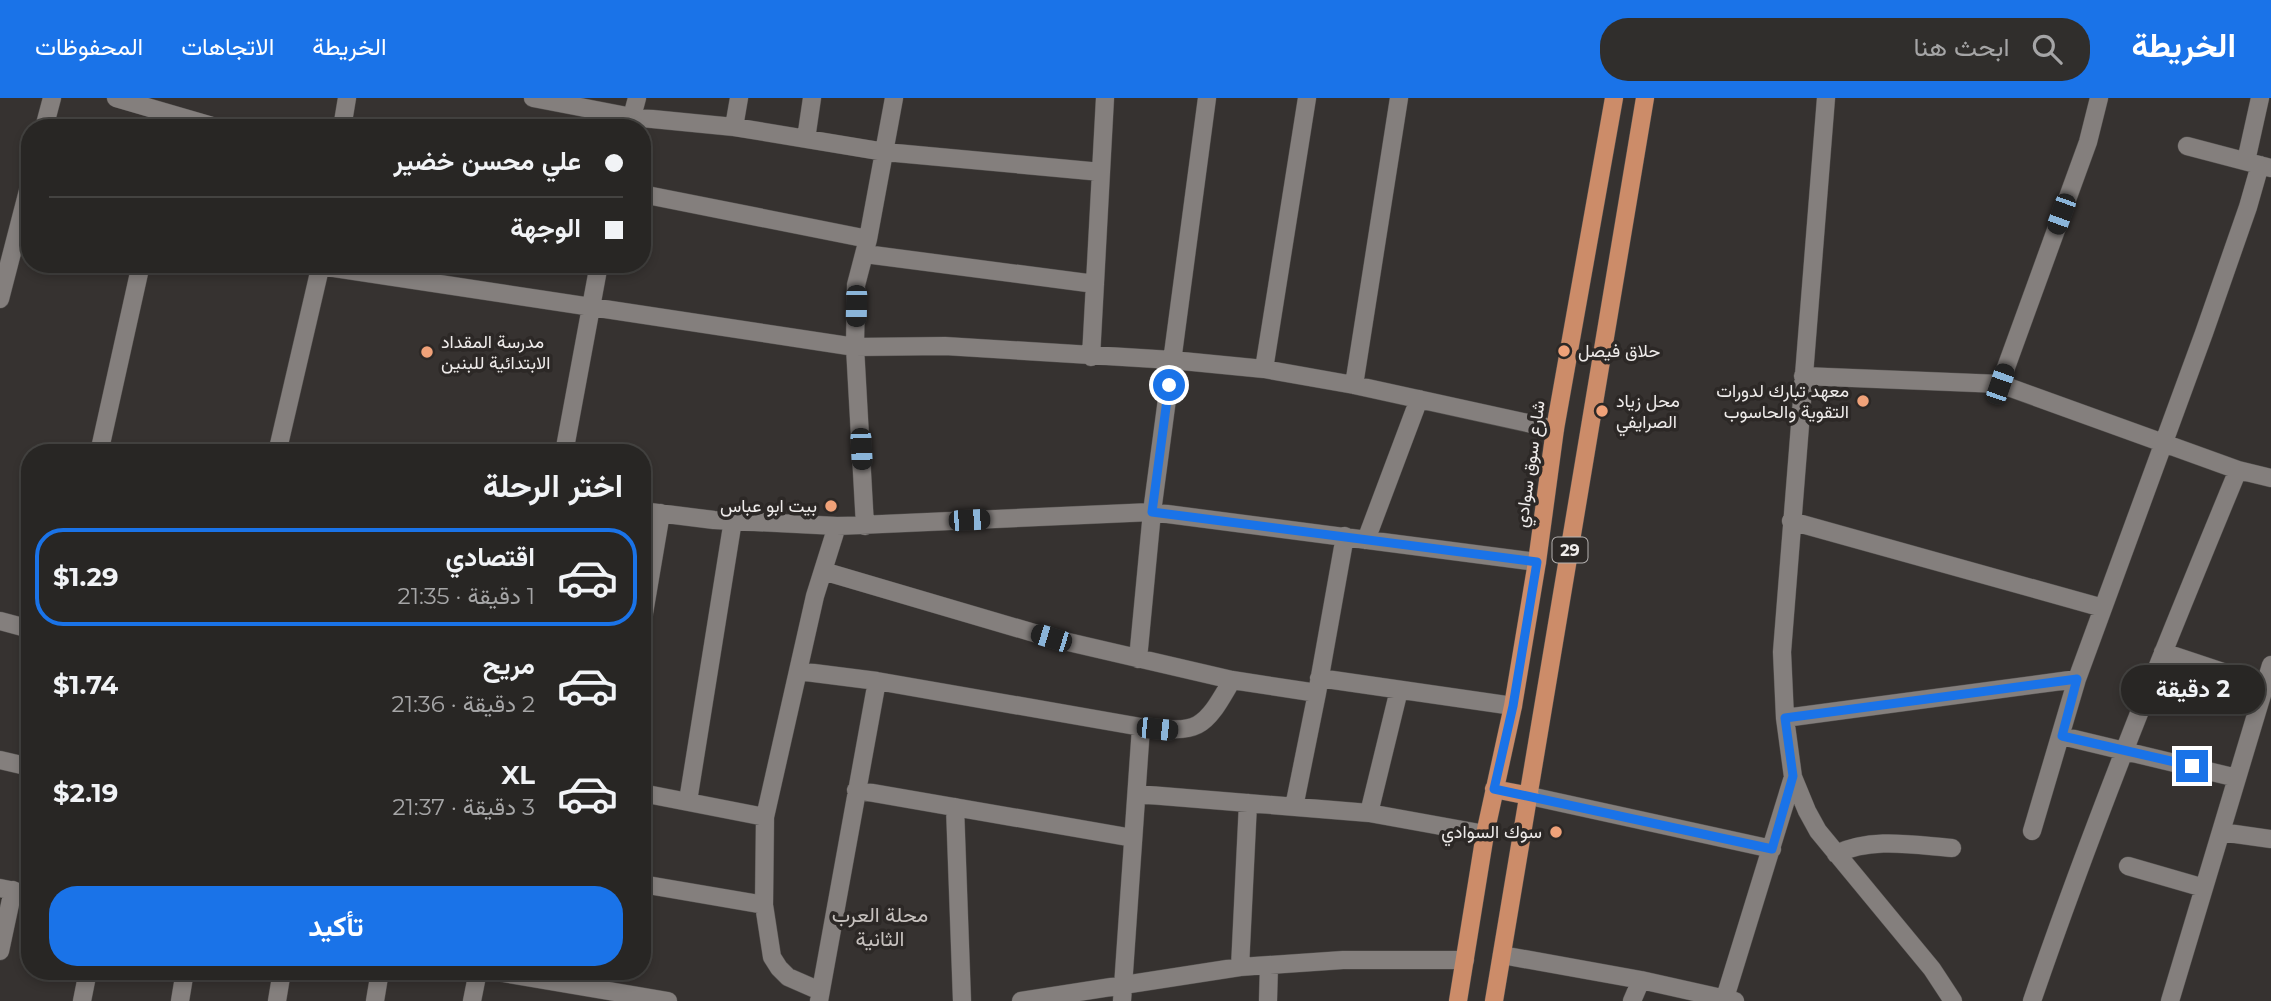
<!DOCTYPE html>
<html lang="ar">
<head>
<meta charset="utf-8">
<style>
  body { margin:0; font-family:Montserrat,Vazirmatn,sans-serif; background:#302e2c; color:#f1f3f6; direction:rtl; height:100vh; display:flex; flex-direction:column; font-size:26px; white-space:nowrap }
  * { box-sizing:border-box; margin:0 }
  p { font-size:23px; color:#a5a5a6 }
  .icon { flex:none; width:38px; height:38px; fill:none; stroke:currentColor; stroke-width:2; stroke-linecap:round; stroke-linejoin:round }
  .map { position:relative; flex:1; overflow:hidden; direction:ltr }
  .details { position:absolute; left:21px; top:346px; width:630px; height:536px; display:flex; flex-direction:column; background:#282624; border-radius:28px; box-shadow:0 4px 10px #0003,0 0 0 2px #444341; direction:rtl }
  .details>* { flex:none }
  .banner { position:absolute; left:21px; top:21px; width:630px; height:154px; border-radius:28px; box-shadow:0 4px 10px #0003,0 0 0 2px #444341; direction:rtl; display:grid; align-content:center; height:154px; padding:0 28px; background:#282624 }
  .end { position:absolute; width:32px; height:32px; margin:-16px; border:9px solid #1a73e8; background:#fff; box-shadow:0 0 0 4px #fff }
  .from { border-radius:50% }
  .bubble { position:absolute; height:49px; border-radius:24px; background:#282624; box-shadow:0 4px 10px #0003,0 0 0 2px #444341; font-size:23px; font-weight:700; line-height:49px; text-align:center; direction:rtl }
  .car { position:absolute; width:21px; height:42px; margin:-21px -10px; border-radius:9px; box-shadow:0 0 5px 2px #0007; background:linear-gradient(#222 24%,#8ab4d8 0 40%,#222 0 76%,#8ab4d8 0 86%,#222 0) }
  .banner b { display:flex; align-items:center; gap:24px; height:66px; font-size:26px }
  .banner b+b { border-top:2px solid #444341 }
  .banner i { width:18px; height:18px; background:#f1f3f6 }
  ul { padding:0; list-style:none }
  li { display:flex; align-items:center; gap:21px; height:98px; margin:0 14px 10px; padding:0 14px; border:4px solid transparent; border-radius:28px }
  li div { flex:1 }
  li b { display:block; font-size:26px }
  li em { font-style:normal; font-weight:700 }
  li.on { border-color:#1a73e8 }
  li>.icon { width:63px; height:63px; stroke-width:1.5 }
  h2 { padding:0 28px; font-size:32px; line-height:84px }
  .primary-button { display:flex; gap:14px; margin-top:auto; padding:14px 28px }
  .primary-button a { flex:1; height:80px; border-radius:28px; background:#1a73e8; color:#fff; font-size:28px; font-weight:700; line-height:80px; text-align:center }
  header { display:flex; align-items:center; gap:42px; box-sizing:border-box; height:98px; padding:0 35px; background:#1a73e8; color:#fff }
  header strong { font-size:33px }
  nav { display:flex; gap:38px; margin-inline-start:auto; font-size:24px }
  .search { width:490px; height:63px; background:#302e2c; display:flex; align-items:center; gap:18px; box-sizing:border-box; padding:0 24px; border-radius:28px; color:#a5a5a6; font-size:26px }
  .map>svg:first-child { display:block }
</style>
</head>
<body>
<header>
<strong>الخريطة</strong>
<div class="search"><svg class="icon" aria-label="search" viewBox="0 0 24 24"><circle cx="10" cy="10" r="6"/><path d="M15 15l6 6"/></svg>ابحث هنا</div>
<nav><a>الخريطة</a><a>الاتجاهات</a><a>المحفوظات</a></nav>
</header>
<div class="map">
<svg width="2271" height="903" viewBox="0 0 2271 903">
  <rect width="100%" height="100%" fill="#363230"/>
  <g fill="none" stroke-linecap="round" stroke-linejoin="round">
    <defs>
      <path id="minor" d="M 116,0 L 219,30
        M 533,0 L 632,19 L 734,29 L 885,54 L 1101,74
        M 1826,0 L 1782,554 L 1785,620 L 1793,679 L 1807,713 L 1818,733 L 1932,871 L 1953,903
        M 734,29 L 739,0
        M 44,30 L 52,0
        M 342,30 L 347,0
        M 629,30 L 637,0
        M 806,41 L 812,0
        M 2187,48 L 2271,70
        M 2246,63 L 2260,0
        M 642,96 L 868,141
        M 865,156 L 1095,186
        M 321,168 L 855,249 L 945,248 L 1172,262 L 1264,271 L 1354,287 L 1555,331
        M 0,201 L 30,85
        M 1091,259 L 1105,0
        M 1264,271 L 1307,0
        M 1803,278 L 2000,286 L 2238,372 L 2271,380
        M 2000,286 L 2088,44 L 2099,0
        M 1354,287 L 1399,0
        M 99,355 L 141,166
        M 277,355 L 321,166
        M 564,355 L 599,166
        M 642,413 L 714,422 L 837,428 L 1152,414 L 1537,464
        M 1791,423 L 2103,510
        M 865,428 L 855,249 L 856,187 L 868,141 L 894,0
        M 1366,442 L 1419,301
        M 823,473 L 1051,540 L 1232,582 L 1317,595
        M 0,523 L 30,531
        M 642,527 L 661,415
        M 2163,554 L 2265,588
        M 1138,561 L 1152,414 L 1207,0
        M 798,573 L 877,583 L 1141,629 C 1199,635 1203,633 1232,582
        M 1319,580 L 1513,608
        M 1785,620 L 2077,581
        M 2062,638 L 2237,680
        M 0,662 L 30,669
        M 856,692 L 1133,740
        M 642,695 L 765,719
        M 1137,696 L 1369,715 L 1485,736
        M 1530,698 L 1772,751
        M 688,703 L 733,422
        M 955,709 L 962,903
        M 1294,709 L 1317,595 L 1345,438
        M 1369,715 L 1399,592
        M 2032,733 L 2077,581 L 2204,235 L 2248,109 L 2260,67
        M 2221,734 L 2271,741
        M 1836,756 C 1872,739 1913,747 1952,750
        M 2128,768 L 2204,790
        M 642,786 L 764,807
        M 0,790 L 30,796
        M 0,853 L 13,792
        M 1502,857 L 1641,882 L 1735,903
        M 1240,869 L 1248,705
        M 491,873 L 668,903
        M 820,893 L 788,879 L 779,870 L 772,859 L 764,807 L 765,719 L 815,498 L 837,428
        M 82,903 L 88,873
        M 180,903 L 185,873
        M 277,903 L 282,873
        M 375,903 L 380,873
        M 472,903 L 478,873
        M 819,903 L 877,583
        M 1021,903 L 1240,869 L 1343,862 L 1465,862
        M 1122,903 L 1141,629
        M 1268,903 L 1269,867
        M 1632,903 L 1641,882
        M 1724,903 L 1793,679
        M 2032,903 C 2094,723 2165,548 2238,372
        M 2170,903 L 2271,567"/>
      <path id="major" d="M 1494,691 L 1530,698
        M 1458,903 L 1485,736 L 1513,608 L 1537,464 L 1555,331 L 1614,0
        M 1494,903 L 1645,0"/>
    </defs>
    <!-- minor casing -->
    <use href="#minor" stroke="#54514f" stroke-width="19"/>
    <!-- major casing -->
    <use href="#major" stroke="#54514f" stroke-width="19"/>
    <!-- minor -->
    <use href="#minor" stroke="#847f7d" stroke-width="18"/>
    <!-- major -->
    <use href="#major" stroke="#cc8c69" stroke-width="18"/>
  </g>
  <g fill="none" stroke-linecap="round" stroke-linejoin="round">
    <!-- route -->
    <path stroke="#1a73e8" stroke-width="9" d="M 1169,287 L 1152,414 L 1537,464 L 1513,608 L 1494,691 L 1772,751 L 1793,678 L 1785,620 L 2077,581 L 2062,638 L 2192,668"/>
  </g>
  <!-- markers -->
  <g fill="#f0a279" stroke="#2c2826" stroke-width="2.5">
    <circle cx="1564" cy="253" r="7"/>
    <circle cx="427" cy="254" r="7"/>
    <circle cx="1863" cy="303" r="7"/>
    <circle cx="1602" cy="313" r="7"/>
    <circle cx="831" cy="408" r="7"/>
    <circle cx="1556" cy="734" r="7"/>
  </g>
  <g text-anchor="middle" stroke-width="7" stroke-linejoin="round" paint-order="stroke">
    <!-- shield labels -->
    <rect fill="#2c2826" stroke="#b4b1b0" stroke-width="2" x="1552.5" y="439.5" width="35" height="25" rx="5"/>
    <g font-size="16" font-weight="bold" fill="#efeceb">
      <text x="1570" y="458">29</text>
    </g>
    <!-- poi labels -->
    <g font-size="18" fill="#efeceb" stroke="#2c2826" text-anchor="start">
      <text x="441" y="250">مدرسة المقداد<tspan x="441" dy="21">الابتدائية للبنين</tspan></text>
      <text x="1578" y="259">حلاق فيصل</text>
      <text x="1849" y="299" text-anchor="end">معهد تبارك لدورات<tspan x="1849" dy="21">التقوية والحاسوب</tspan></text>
      <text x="1616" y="309">محل زياد<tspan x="1616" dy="21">الصرايفي</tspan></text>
      <text x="817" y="414" text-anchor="end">بيت ابو عباس</text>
      <text x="1542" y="740" text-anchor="end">سوك السوادي</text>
    </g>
    <!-- street labels -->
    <g font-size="18" fill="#efeceb" stroke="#2c2826">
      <text transform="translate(1530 366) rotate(-82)" y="6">شارع سوق سوادي</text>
    </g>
    <!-- quarter labels -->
    <g font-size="21" fill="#c6c1be" stroke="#2c2826">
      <text x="880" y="824">محلة العرب<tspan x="880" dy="24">الثانية</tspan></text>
    </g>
  </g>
</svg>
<i class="end from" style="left:1169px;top:287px"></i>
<i class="end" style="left:2192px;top:668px"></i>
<div class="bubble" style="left:2121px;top:567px;width:144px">2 دقيقة</div>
<i class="car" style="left:2061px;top:116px;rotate:200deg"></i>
<i class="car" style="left:856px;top:208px;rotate:181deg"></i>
<i class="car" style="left:2000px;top:286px;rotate:19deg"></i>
<i class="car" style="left:861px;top:351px;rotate:177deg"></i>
<i class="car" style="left:969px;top:422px;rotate:87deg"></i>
<i class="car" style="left:1051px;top:540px;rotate:287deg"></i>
<i class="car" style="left:1157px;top:631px;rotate:96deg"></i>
<div class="banner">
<b><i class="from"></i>علي محسن خضير</b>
<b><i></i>الوجهة</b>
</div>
<section class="details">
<h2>اختر الرحلة</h2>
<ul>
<li class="on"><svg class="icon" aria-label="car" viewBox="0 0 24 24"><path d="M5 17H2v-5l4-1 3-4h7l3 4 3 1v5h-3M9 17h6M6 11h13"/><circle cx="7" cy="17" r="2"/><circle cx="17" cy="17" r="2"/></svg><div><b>اقتصادي</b><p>1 دقيقة · 21:35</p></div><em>$1.29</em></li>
<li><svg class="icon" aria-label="car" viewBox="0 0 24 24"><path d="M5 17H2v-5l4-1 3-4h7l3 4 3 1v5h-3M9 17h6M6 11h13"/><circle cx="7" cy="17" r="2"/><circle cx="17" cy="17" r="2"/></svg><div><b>مريح</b><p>2 دقيقة · 21:36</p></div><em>$1.74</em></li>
<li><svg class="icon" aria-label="car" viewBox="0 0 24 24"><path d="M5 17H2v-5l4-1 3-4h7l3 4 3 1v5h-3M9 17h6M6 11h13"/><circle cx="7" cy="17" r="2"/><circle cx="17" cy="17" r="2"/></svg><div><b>XL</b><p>3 دقيقة · 21:37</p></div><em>$2.19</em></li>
</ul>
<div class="primary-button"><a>تأكيد</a></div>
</section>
</div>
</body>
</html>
